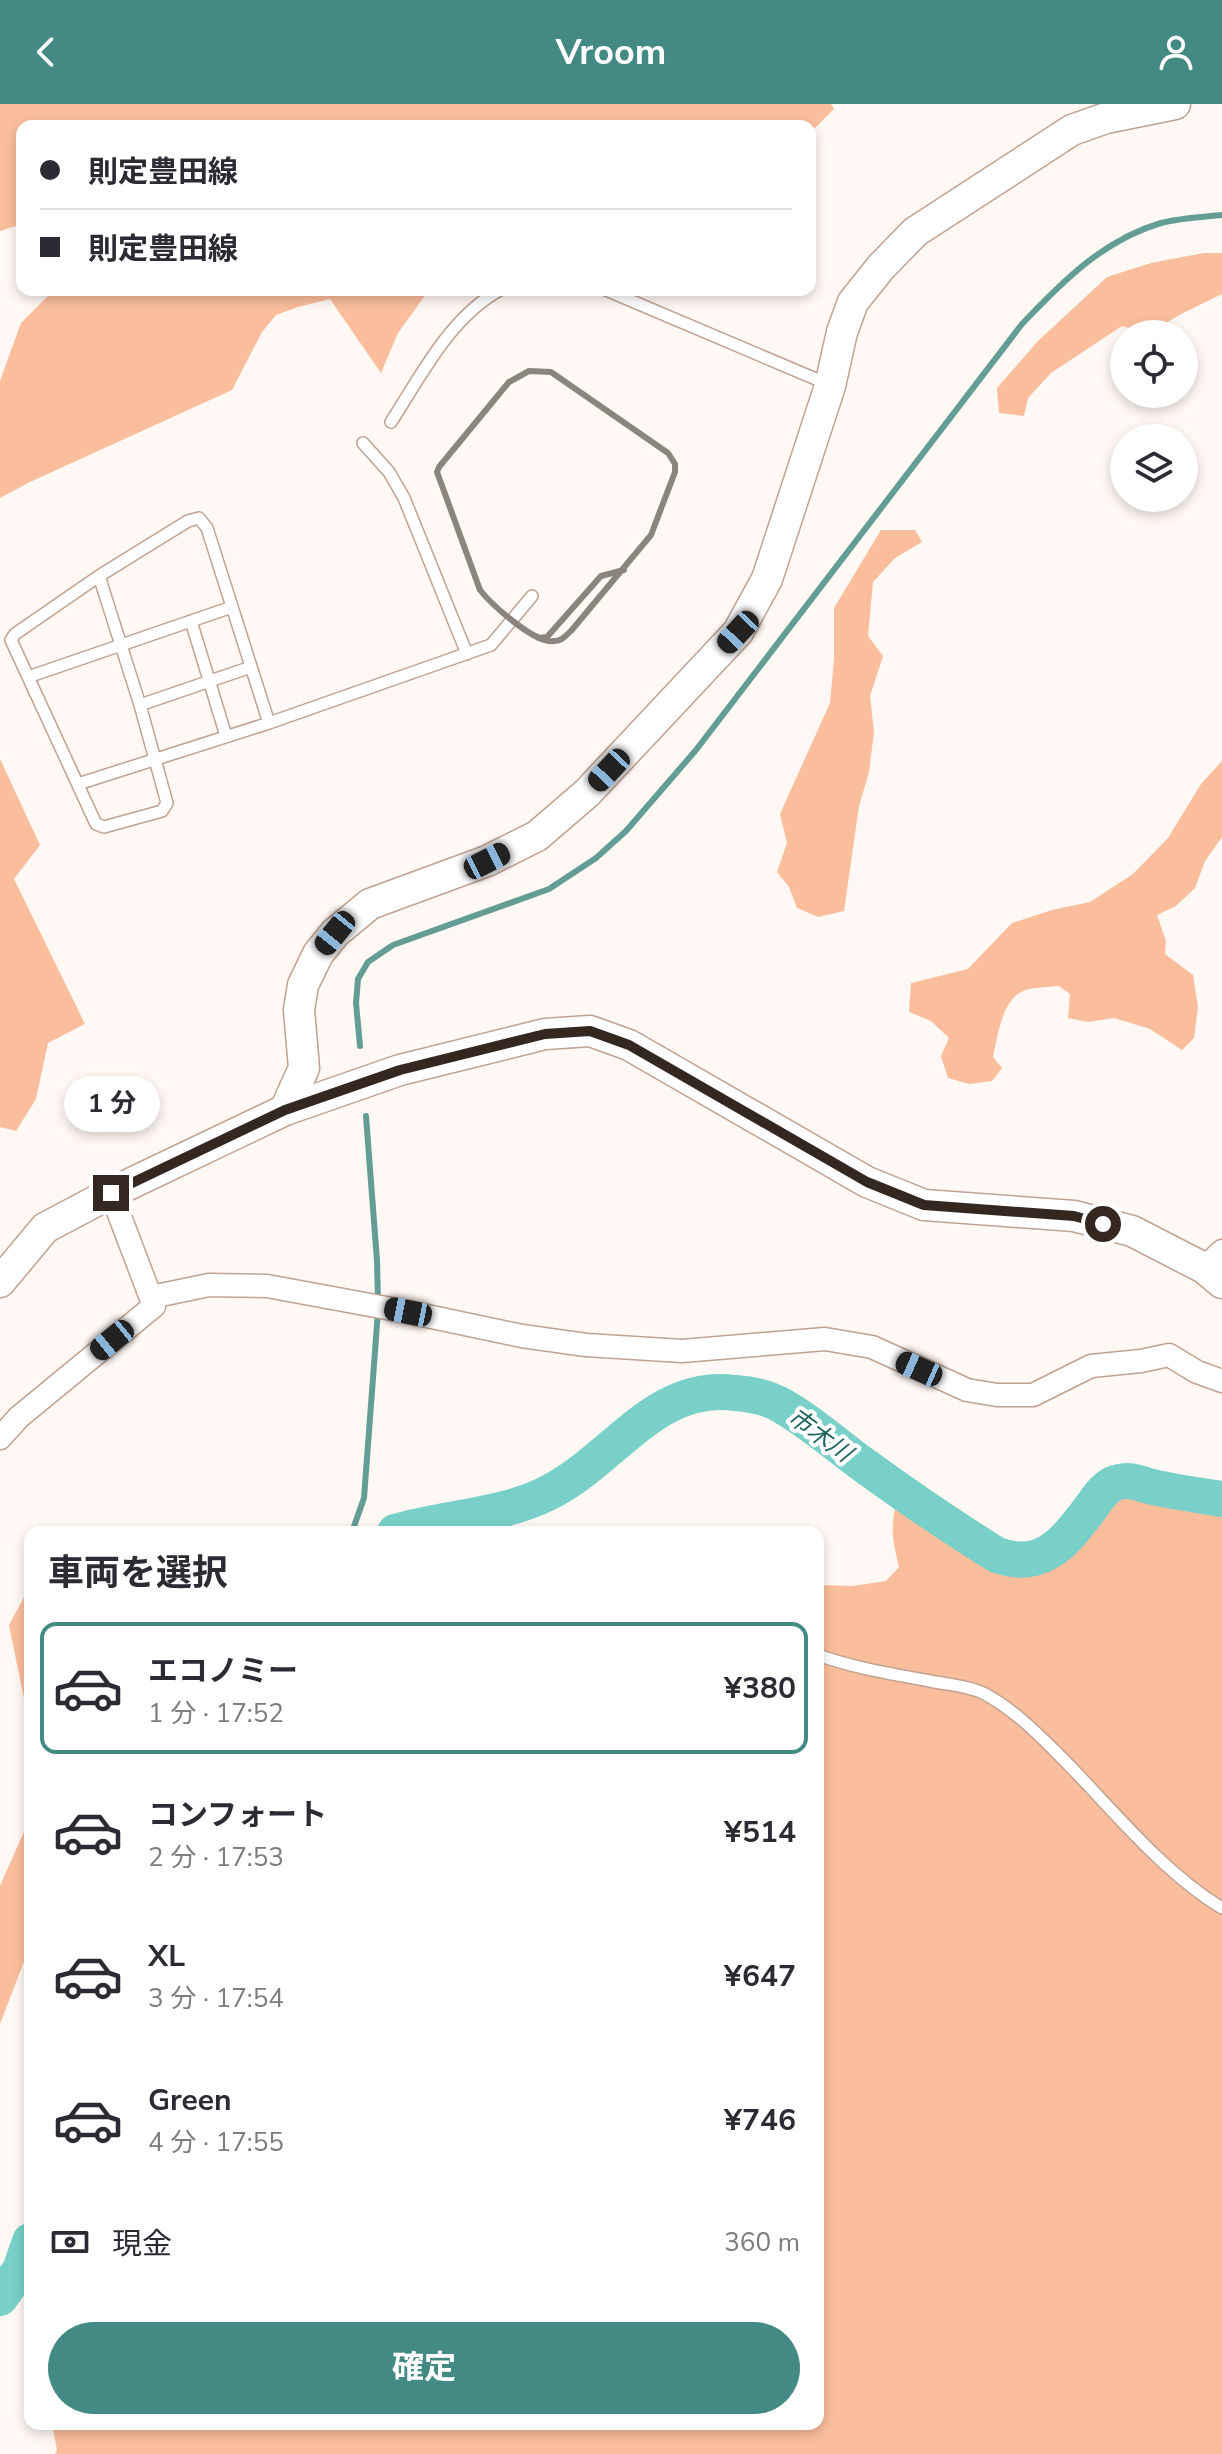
<!DOCTYPE html>
<html lang="ja">
<head>
<meta charset="utf-8">
<style>
  body { margin:0; font-family:"Nunito Sans","Noto Sans JP",sans-serif; background:#f2f2f3; color:#2b2b33; height:100vh; display:flex; flex-direction:column; font-size:30px; white-space:nowrap }
  * { box-sizing:border-box; margin:0 }
  p { font-size:26px; color:#7c7c81 }
  .icon { flex:none; width:44px; height:44px; fill:none; stroke:currentColor; stroke-width:2; stroke-linecap:round; stroke-linejoin:round }
  .map { position:relative; flex:1; overflow:hidden }
  .details { position:absolute; left:24px; top:1422px; width:800px; height:904px; display:flex; flex-direction:column; background:#fff; border-radius:16px; box-shadow:0 4px 12px #0003 }
  .details>* { flex:none }
  .banner { position:absolute; left:16px; top:16px; width:800px; height:176px; border-radius:16px; box-shadow:0 4px 12px #0003; display:grid; align-content:center; height:176px; padding:0 24px; background:#fff }
  .fabs { position:absolute; left:1110px; top:216px; display:grid; gap:16px }
  .fabs a { display:grid; place-items:center; width:88px; height:88px; border-radius:50%; background:#fff; box-shadow:0 4px 12px #0003; font-size:40px }
  .end { position:absolute; width:36px; height:36px; margin:-18px; border:10px solid #332720; background:#fff; box-shadow:0 0 0 4px #fff }
  .from { border-radius:50% }
  .bubble { position:absolute; height:56px; border-radius:28px; background:#fff; box-shadow:0 4px 12px #0003; font-size:26px; font-weight:700; line-height:56px; text-align:center }
  .car { position:absolute; width:24px; height:48px; margin:-24px -12px; border-radius:10px; box-shadow:0 0 6px 2px #0007; background:linear-gradient(#222 24%,#8ab4d8 0 40%,#222 0 76%,#8ab4d8 0 86%,#222 0) }
  .banner b { display:flex; align-items:center; gap:28px; height:76px; font-size:30px }
  .banner b+b { border-top:2px solid #e1e1e2 }
  .banner i { width:20px; height:20px; background:#2b2b33 }
  ul { padding:0; list-style:none }
  li { display:flex; align-items:center; gap:24px; height:132px; margin:0 16px 12px; padding:0 8px; border:4px solid transparent; border-radius:16px }
  li div { flex:1 }
  li b { display:block; font-size:30px }
  li em { font-style:normal; font-weight:700 }
  li.selected { border-color:#438a84 }
  li>.icon { width:72px; height:72px; stroke-width:1.5 }
  h2 { padding:0 24px; font-size:36px; line-height:96px }
  .pay { display:flex; align-items:center; gap:20px; height:88px; padding:0 24px; font-size:30px }
  .pay p { margin-inline-start:auto }
  .button { display:flex; gap:16px; margin-top:auto; padding:16px 24px }
  .button a { flex:1; height:92px; border-radius:48px; background:#438a84; color:#fff; font-size:32px; font-weight:700; line-height:92px; text-align:center }
  header { display:flex; justify-content:space-between; align-items:center; height:104px; padding:0 24px; background:#438a84; color:#fff; font-size:36px; font-weight:700 }
  .map>svg:first-child { display:block }
</style>
</head>
<body>
<header><svg class="icon" aria-label="back" viewBox="0 0 24 24"><path d="M15 5l-7 7 7 7"/></svg>Vroom<svg class="icon" aria-label="person" viewBox="0 0 24 24"><circle cx="12" cy="8" r="4"/><path d="M4 21q1-7 8-7t8 7"/></svg></header>
<div class="map">
<svg width="1222" height="2350" viewBox="0 0 1222 2350">
  <rect width="100%" height="100%" fill="#fff8f4"/>
  <!-- green -->
  <path fill="#fbbe9c" d="M 0,0 L 831,0 L 834,5 L 810,29 L 810,22 L 22,22 L 22,120 L 0,127 Z
    M 1204,149 L 1222,149 L 1222,190 L 1181,210 L 1150,229 L 1122,222 L 1051,269 L 1028,294 L 1024,312 L 999,309 L 997,284 L 1038,237 L 1107,173 L 1151,159 Z
    M 54,186 L 429,186 L 398,229 L 381,269 L 330,195 L 298,203 L 276,211 L 262,228 L 232,286 L 30,378 L 0,394 L 0,277 L 21,219 Z
    M 881,426 L 915,426 L 922,438 L 895,454 L 873,478 L 868,532 L 883,552 L 870,592 L 874,628 L 869,668 L 859,702 L 844,807 L 818,813 L 797,804 L 789,783 L 777,768 L 787,739 L 780,710 L 830,599 L 834,555 L 834,504 Z
    M 0,655 L 40,741 L 14,775 L 85,920 L 48,939 L 36,995 L 16,1027 L 0,1023 Z
    M 1222,657 L 1222,733 L 1205,757 L 1195,784 L 1176,802 L 1157,811 L 1166,837 L 1165,850 L 1193,871 L 1198,903 L 1194,934 L 1182,946 L 1150,925 L 1114,914 L 1088,918 L 1068,914 L 1070,890 L 1059,882 C 1049,883 1036,883 1026,886 C 1002,893 998,931 993,953 L 1002,964 L 992,977 L 969,980 L 948,974 L 941,952 L 949,934 L 931,917 L 909,908 L 911,879 L 968,865 L 1012,819 L 1052,806 L 1090,798 L 1133,770 L 1168,734 L 1201,680 Z
    M 1121,1382 L 1128,1389 L 1130,1394 L 1216,1408 L 1222,1411 L 1222,2350 L 55,2350 L 57,2346 L 52,2320 L 818,2320 L 818,1481 L 852,1482 L 886,1477 L 899,1463 C 894,1442 890,1426 895,1405 L 907,1403 L 1003,1459 C 1075,1476 1073,1400 1121,1382 Z
    M 30,1482 L 30,1624 L 9,1521 Z
    M 30,1714 L 30,1842 L 0,1920 L 0,1782 Z"/>
  <g fill="none" stroke-linecap="round" stroke-linejoin="round">
    <!-- stream -->
    <path stroke="#639d96" stroke-width="6" d="M 360,942 L 356,899 L 358,875 L 368,858 L 393,841 L 549,785 L 596,754 L 626,727 L 696,646 L 1022,220 C 1062,178 1103,136 1161,119 C 1180,114 1202,113 1222,111
      M 366,1012 L 377,1157 L 378,1196
      M 352,1428 L 364,1394 L 378,1207"/>
    <!-- river -->
    <path stroke="#78d0c8" stroke-width="36" d="M 395,1428 C 446,1413 500,1413 548,1389 C 613,1357 655,1278 735,1289 C 749,1290 765,1293 777,1299 C 807,1315 834,1339 861,1359 C 905,1391 950,1422 997,1451 C 1044,1468 1066,1436 1092,1402 C 1099,1392 1107,1380 1119,1378 C 1130,1375 1138,1379 1149,1382 C 1173,1388 1198,1391 1222,1395
      M 0,2194 L 20,2166 L 30,2137"/>
    <defs>
      <path id="lane" d="M 606,186 L 830,281
        M 391,318 C 421,272 450,213 500,186
        M 363,339 L 389,368 L 404,394 L 467,550
        M 99,472 L 140,601 L 167,699 L 162,707 L 104,723 L 96,720 L 11,536 L 15,530 L 99,472 L 188,417 L 199,414 L 207,424 L 269,619
        M 191,517 L 226,632
        M 28,573 L 232,503
        M 140,601 L 251,563
        M 78,680 L 269,619 L 491,541 L 532,492
        M 818,1551 C 854,1564 893,1570 930,1577 C 949,1581 966,1581 983,1589 C 1010,1603 1033,1625 1054,1646 C 1107,1698 1159,1766 1222,1804"/>
      <path id="street" d="M 1204,1164 L 1222,1147
        M 151,1193 L 209,1181 L 267,1182 L 408,1208 L 522,1232 L 586,1241 L 682,1247 L 825,1235 L 872,1243 L 967,1286 L 997,1291 L 1033,1291 L 1091,1262 L 1141,1257 L 1169,1251 L 1197,1268 L 1222,1277
        M 0,1334 L 19,1313 L 154,1202 L 111,1089"/>
      <path id="secondary" d="M 285,1006 L 304,964 L 299,906 L 303,881 L 318,850 L 335,829 L 370,800 L 487,757 L 537,732 L 587,689 L 738,528 L 767,475 L 830,282 L 842,228 L 853,198 L 881,163 L 915,128 L 1072,26 L 1106,14 L 1175,0
        M 0,1178 L 45,1124 L 111,1089 L 285,1006 L 400,966 L 545,930 L 590,927 L 629,941 L 867,1078 L 924,1101 L 1074,1112 L 1132,1127 L 1204,1164 L 1222,1179"/>
    </defs>
    <!-- lane casing -->
    <use href="#lane" stroke="#c0a291" stroke-width="14"/>
    <!-- street casing -->
    <use href="#street" stroke="#c0a291" stroke-width="25"/>
    <!-- secondary casing -->
    <use href="#secondary" stroke="#c0a291" stroke-width="33"/>
    <!-- lane -->
    <use href="#lane" stroke="#fff" stroke-width="11"/>
    <!-- street -->
    <use href="#street" stroke="#fff" stroke-width="22"/>
    <!-- secondary -->
    <use href="#secondary" stroke="#fff" stroke-width="30"/>
    <!-- rail -->
    <path stroke="#8d847e" stroke-width="6" d="M 529,267 L 551,268 L 668,349 L 675,360 L 675,368 L 651,431 L 571,527 C 565,532 562,537 554,537 C 535,540 492,501 480,486 L 437,368 L 439,363 L 509,278 Z
      M 538,534 L 547,533 L 601,472 L 624,466"/>
  </g>
  <g fill="none" stroke-linecap="round" stroke-linejoin="round">
    <!-- route -->
    <path stroke="#332720" stroke-width="10" d="M 111,1089 L 285,1006 L 400,966 L 545,930 L 590,927 L 629,941 L 867,1078 L 924,1101 L 1074,1112 L 1103,1120"/>
  </g>
  <g text-anchor="middle" stroke-width="8" stroke-linejoin="round" paint-order="stroke">
    <!-- water labels -->
    <g font-size="24" font-style="italic" fill="#1b635e" stroke="#fff">
      <text transform="translate(820 1331) rotate(36)" y="8">市木川</text>
    </g>
  </g>
</svg>
<div class="fabs">
<a><svg class="icon" aria-label="locate" viewBox="0 0 24 24"><circle cx="12" cy="12" r="6"/><path d="M12 2v4M12 18v4M2 12h4M18 12h4"/></svg></a>
<a><svg class="icon" aria-label="layers" viewBox="0 0 24 24"><path d="M12 4l9 5-9 5-9-5zM3 14l9 5 9-5"/></svg></a>
</div>
<i class="end from" style="left:1103px;top:1120px"></i>
<i class="end" style="left:111px;top:1089px"></i>
<div class="bubble" style="left:64px;top:972px;width:96px">1 分</div>
<i class="car" style="left:738px;top:528px;rotate:223deg"></i>
<i class="car" style="left:609px;top:666px;rotate:223deg"></i>
<i class="car" style="left:487px;top:757px;rotate:63deg"></i>
<i class="car" style="left:335px;top:829px;rotate:219deg"></i>
<i class="car" style="left:408px;top:1208px;rotate:281deg"></i>
<i class="car" style="left:112px;top:1236px;rotate:231deg"></i>
<i class="car" style="left:919px;top:1265px;rotate:294deg"></i>
<div class="banner">
<b><i class="from"></i>則定豊田線</b>
<b><i></i>則定豊田線</b>
</div>
<section class="details">
<h2>車両を選択</h2>
<ul>
<li class="selected"><svg class="icon" aria-label="car" viewBox="0 0 24 24"><path d="M5 17H2v-5l4-1 3-4h7l3 4 3 1v5h-3M9 17h6M6 11h13"/><circle cx="7" cy="17" r="2"/><circle cx="17" cy="17" r="2"/></svg><div><b>エコノミー</b><p>1 分 · 17:52</p></div><em>¥380</em></li>
<li><svg class="icon" aria-label="car" viewBox="0 0 24 24"><path d="M5 17H2v-5l4-1 3-4h7l3 4 3 1v5h-3M9 17h6M6 11h13"/><circle cx="7" cy="17" r="2"/><circle cx="17" cy="17" r="2"/></svg><div><b>コンフォート</b><p>2 分 · 17:53</p></div><em>¥514</em></li>
<li><svg class="icon" aria-label="car" viewBox="0 0 24 24"><path d="M5 17H2v-5l4-1 3-4h7l3 4 3 1v5h-3M9 17h6M6 11h13"/><circle cx="7" cy="17" r="2"/><circle cx="17" cy="17" r="2"/></svg><div><b>XL</b><p>3 分 · 17:54</p></div><em>¥647</em></li>
<li><svg class="icon" aria-label="car" viewBox="0 0 24 24"><path d="M5 17H2v-5l4-1 3-4h7l3 4 3 1v5h-3M9 17h6M6 11h13"/><circle cx="7" cy="17" r="2"/><circle cx="17" cy="17" r="2"/></svg><div><b>Green</b><p>4 分 · 17:55</p></div><em>¥746</em></li>
</ul>
<div class="pay"><svg class="icon" aria-label="cash" viewBox="0 0 24 24"><path d="M3 7h18v10H3z"/><circle cx="12" cy="12" r="2"/></svg>現金<p>360 m</p></div>
<div class="button"><a>確定</a></div>
</section>
</div>
</body>
</html>
